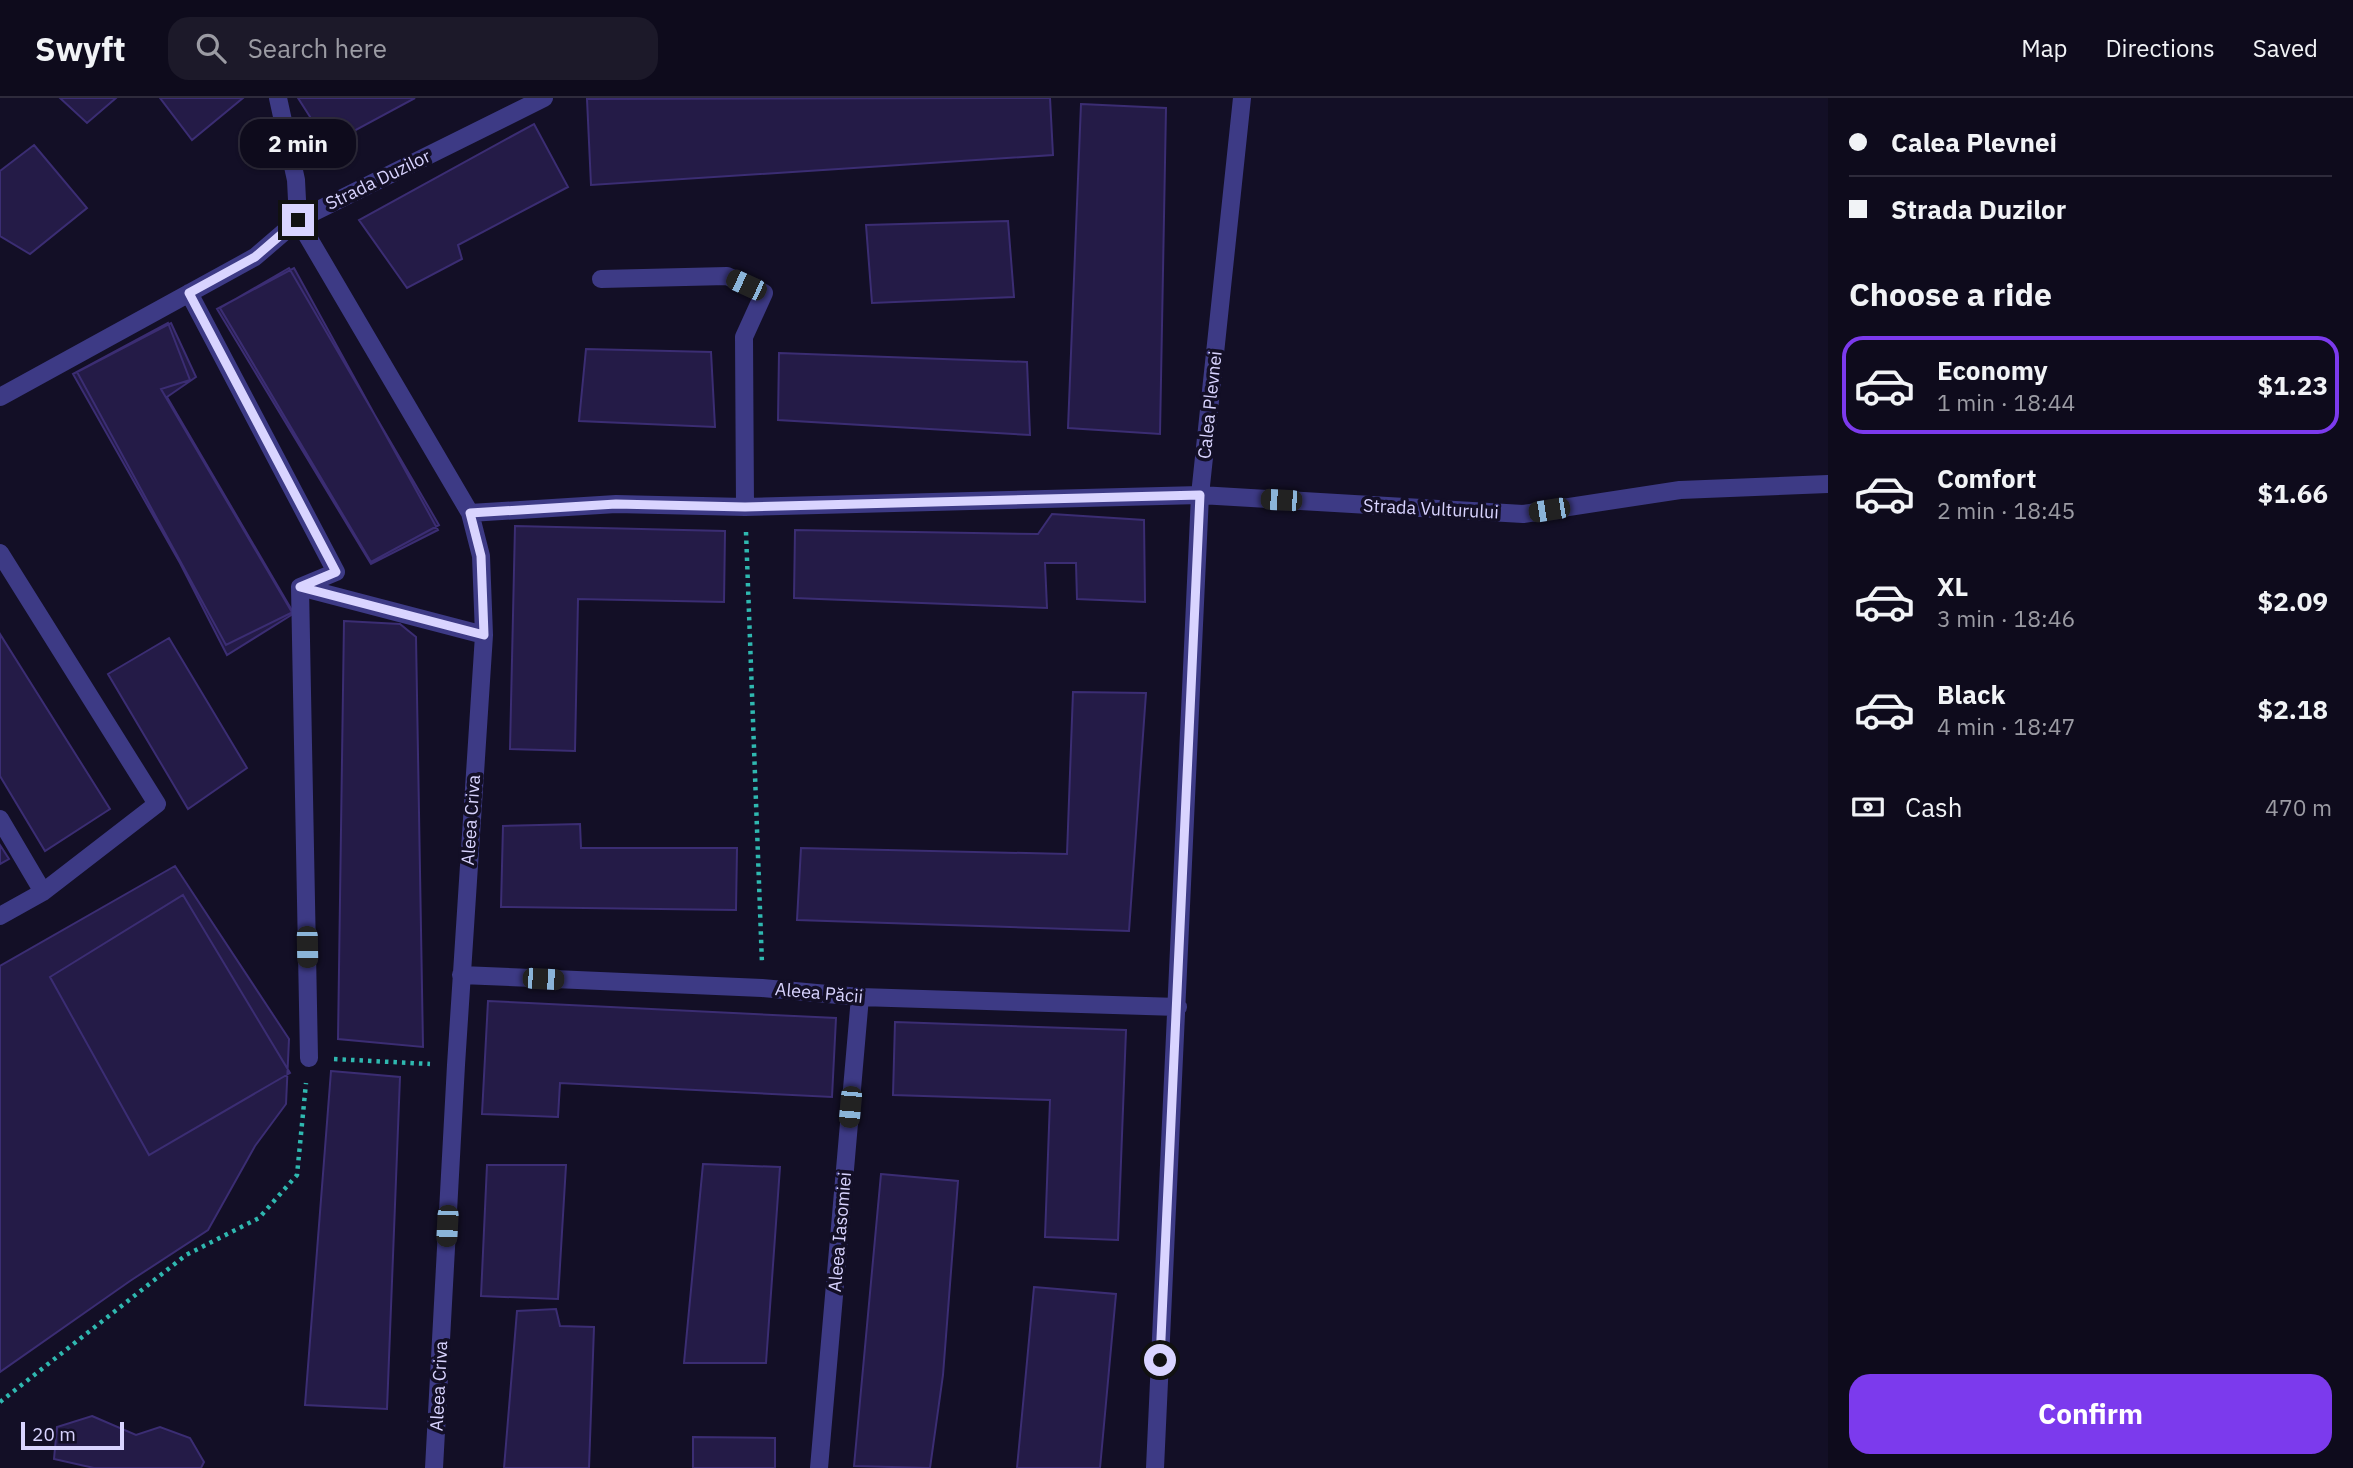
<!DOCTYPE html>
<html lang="en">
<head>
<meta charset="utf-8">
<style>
  body { margin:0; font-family:"IBM Plex Sans",sans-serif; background:#1c1929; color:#f1f3f6; height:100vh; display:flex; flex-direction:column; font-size:26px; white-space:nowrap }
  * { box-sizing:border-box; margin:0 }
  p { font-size:23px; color:#9b9ba3 }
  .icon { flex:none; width:38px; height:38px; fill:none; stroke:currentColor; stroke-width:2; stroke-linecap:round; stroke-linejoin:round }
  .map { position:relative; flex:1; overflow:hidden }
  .details { display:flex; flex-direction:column; background:#0e0b1c; width:525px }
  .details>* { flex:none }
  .guide { display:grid; align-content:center; height:154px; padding:0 21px; background:#0e0b1c }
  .scale { position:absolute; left:21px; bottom:18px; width:103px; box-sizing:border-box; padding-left:7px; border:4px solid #d9d4ff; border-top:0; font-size:19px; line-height:24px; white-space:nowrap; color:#d9d4ff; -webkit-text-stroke:5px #130f26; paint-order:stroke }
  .end { position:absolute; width:32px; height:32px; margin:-16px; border:9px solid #d9d4ff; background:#111; box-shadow:0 0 0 4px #111 }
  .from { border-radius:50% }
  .bubble { position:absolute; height:49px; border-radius:21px; background:#0e0b1c; box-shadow:0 2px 5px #0004,0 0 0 2px #2e2b3b; font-size:23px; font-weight:700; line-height:49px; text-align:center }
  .car { position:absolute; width:21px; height:42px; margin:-21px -10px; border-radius:9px; box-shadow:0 0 5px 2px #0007; background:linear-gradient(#222 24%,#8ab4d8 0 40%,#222 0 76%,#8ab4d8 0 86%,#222 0) }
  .guide b { display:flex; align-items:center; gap:24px; height:66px; font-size:26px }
  .guide b+b { border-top:2px solid #2e2b3b }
  .guide i { width:18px; height:18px; background:#f1f3f6 }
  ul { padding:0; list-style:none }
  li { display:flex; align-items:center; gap:21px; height:98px; margin:0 14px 10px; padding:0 7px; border:4px solid transparent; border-radius:21px }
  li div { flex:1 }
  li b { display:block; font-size:26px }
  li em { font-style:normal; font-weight:700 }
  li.on { border-color:#7c3aed }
  li>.icon { width:63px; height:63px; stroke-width:1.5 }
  h2 { padding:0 21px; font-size:32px; line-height:84px }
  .pay { display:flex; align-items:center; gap:18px; height:77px; padding:0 21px; font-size:26px }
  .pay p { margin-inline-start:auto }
  .primary-button { display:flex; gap:14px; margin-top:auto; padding:14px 21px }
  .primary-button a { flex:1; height:80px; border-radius:21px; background:#7c3aed; color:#fff; font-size:28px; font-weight:700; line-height:80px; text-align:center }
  header { display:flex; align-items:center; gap:42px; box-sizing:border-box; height:98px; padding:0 35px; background:#0e0b1c; border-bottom:2px solid #2e2b3b }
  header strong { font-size:33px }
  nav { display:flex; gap:38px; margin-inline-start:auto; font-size:24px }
  .search { width:490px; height:63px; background:#1c1929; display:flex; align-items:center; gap:18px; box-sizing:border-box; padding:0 24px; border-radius:21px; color:#9b9ba3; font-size:26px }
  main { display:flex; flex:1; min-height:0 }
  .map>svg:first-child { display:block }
</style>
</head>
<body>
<header>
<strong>Swyft</strong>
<div class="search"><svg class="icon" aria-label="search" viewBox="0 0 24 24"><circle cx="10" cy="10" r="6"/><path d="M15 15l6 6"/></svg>Search here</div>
<nav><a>Map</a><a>Directions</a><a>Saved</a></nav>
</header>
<main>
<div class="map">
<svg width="1828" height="1370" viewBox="0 0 1828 1370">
  <rect width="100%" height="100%" fill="#130f26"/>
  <!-- building -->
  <path fill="#241b47" stroke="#3b2d73" stroke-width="2" d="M 60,0 L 116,0 L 87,25 Z
    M 160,0 L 243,0 L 192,42 Z
    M 298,0 L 415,0 L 328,47 Z
    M 1050,0 L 1053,57 L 591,87 L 587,1 Z
    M 1081,6 L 1166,10 L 1160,336 L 1068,330 Z
    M 534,26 L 568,89 L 458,147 L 462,161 L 407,190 L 359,122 Z
    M 34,47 L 87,110 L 30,156 L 0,138 L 0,73 Z
    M 1008,123 L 1014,199 L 872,205 L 866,127 Z
    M 289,170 L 439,427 L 371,464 L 220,210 Z
    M 294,170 L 438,432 L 371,466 L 217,211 Z
    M 168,225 L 190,282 L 161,291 L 293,516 L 227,557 L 180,465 L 73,276 Z
    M 171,225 L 196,279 L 167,299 L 293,514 L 226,547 L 77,274 Z
    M 586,251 L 711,254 L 715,329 L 579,323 Z
    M 779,255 L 1027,264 L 1030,337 L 778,322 Z
    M 1052,416 L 1144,422 L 1145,504 L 1077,501 L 1076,465 L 1045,465 L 1047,510 L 794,500 L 795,432 L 1038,436 Z
    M 515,428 L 725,433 L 724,504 L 578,501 L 575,653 L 510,651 Z
    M 344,523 L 400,526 L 416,539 L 423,949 L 338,941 Z
    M 0,536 L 110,711 L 45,753 L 0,678 Z
    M 169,540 L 247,670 L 188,711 L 108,576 Z
    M 1073,594 L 1146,595 L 1129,833 L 797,822 L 801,750 L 1067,756 Z
    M 580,726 L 581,750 L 737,750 L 736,812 L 501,809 L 503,728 Z
    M 0,747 L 9,761 L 0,766 Z
    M 175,768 L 289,941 L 286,1006 L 255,1048 L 208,1132 L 130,1183 L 0,1274 L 0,868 Z
    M 183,797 L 290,975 L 149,1057 L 50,879 Z
    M 488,903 L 836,920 L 832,999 L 560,985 L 558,1019 L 482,1016 Z
    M 895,924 L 1126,932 L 1118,1142 L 1045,1139 L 1050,1002 L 893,997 Z
    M 331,973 L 400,979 L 387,1311 L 305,1307 Z
    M 703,1066 L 780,1069 L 766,1265 L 684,1265 Z
    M 487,1067 L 566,1067 L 558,1201 L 481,1198 Z
    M 881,1076 L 958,1083 L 943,1277 L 930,1370 L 854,1368 Z
    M 1034,1189 L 1116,1196 L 1100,1370 L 1017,1370 Z
    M 556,1211 L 560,1228 L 594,1229 L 589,1370 L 504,1370 L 517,1213 Z
    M 92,1318 L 136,1337 L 160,1329 L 190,1340 L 204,1364 L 201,1370 L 94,1370 L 54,1361 L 57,1329 Z
    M 693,1339 L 775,1340 L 775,1370 L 693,1370 Z"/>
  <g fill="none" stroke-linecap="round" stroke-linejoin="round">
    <!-- path -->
    <path stroke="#2fb8b0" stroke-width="4.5" stroke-dasharray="3.5 5" stroke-linecap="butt" d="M 746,434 L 762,866
      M 334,961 L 430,966
      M 0,1304 L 186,1157 L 259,1120 L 297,1077 L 306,985"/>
    <!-- minor -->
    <path stroke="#3d3a85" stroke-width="18" d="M 278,0 L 296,82 L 298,122 L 470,415 L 481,458 L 484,537 L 456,967 L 434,1370
      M 601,181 L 727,178 L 764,195 L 744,239 L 745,409
      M 189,195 L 336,474 L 300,489 L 309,960
      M 0,299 L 255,159 L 298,122 L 544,0
      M 470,415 L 616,406 L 745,409 L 1200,397 L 1523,416 L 1680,392 L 1828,386
      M 0,455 L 157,706 L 43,794 L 0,818
      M 300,489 L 484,537
      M 0,721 L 43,794
      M 461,877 L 762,890 L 860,899 L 1178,909
      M 819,1370 L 860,899
      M 1155,1370 L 1200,397 L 1242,0"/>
  </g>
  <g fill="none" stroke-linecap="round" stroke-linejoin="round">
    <!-- route -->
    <path stroke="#d9d4ff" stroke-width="9" d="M 298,122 L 255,159 L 189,195 L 336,474 L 300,489 L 484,537 L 481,458 L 470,415 L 616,406 L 745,409 L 1200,397 L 1160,1262"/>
  </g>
  <g text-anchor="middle" stroke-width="7" stroke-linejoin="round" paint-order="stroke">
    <!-- street labels -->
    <g font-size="18" fill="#d9d4ff" stroke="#130f26">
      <text transform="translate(378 82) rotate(-26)" y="6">Strada Duzilor</text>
      <text transform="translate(1210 307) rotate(-84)" y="6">Calea Plevnei</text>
      <text transform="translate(1431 411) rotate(3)" y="6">Strada Vulturului</text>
      <text transform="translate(471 722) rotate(-86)" y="6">Aleea Criva</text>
      <text transform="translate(819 895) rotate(5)" y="6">Aleea Păcii</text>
      <text transform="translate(840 1134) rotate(-85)" y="6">Aleea Iasomiei</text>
      <text transform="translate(439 1288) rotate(-87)" y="6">Aleea Criva</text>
    </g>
  </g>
</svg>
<div class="scale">20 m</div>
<i class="end from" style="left:1160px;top:1262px"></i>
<i class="end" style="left:298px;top:122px"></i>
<div class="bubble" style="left:240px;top:21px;width:116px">2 min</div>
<i class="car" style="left:746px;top:187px;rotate:295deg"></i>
<i class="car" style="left:1281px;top:402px;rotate:273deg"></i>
<i class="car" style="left:1549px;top:412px;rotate:261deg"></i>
<i class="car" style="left:307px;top:849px;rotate:179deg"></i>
<i class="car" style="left:543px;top:881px;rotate:93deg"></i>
<i class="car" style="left:850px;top:1009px;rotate:185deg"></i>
<i class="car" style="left:447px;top:1128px;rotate:183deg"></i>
</div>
<section class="details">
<div class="guide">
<b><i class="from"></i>Calea Plevnei</b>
<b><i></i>Strada Duzilor</b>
</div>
<h2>Choose a ride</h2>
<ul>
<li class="on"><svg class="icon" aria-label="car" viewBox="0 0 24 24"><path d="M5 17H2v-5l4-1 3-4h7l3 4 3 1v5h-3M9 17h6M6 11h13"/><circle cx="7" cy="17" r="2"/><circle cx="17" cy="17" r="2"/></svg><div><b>Economy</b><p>1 min · 18:44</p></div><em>$1.23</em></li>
<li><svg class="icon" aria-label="car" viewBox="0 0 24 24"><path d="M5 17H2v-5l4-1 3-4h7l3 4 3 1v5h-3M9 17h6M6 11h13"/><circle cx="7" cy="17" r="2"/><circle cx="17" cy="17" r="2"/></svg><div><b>Comfort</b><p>2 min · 18:45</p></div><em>$1.66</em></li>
<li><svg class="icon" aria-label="car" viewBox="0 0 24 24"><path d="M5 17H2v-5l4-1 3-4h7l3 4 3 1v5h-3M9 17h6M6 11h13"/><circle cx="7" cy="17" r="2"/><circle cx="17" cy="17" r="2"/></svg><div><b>XL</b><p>3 min · 18:46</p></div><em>$2.09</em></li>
<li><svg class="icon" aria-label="car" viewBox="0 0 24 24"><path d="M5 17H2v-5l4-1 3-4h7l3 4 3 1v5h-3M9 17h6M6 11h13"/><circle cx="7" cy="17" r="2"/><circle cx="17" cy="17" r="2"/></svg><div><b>Black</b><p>4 min · 18:47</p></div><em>$2.18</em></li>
</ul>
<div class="pay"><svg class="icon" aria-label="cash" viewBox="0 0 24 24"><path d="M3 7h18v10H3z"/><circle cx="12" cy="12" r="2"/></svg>Cash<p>470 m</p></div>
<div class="primary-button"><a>Confirm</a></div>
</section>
</main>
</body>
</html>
